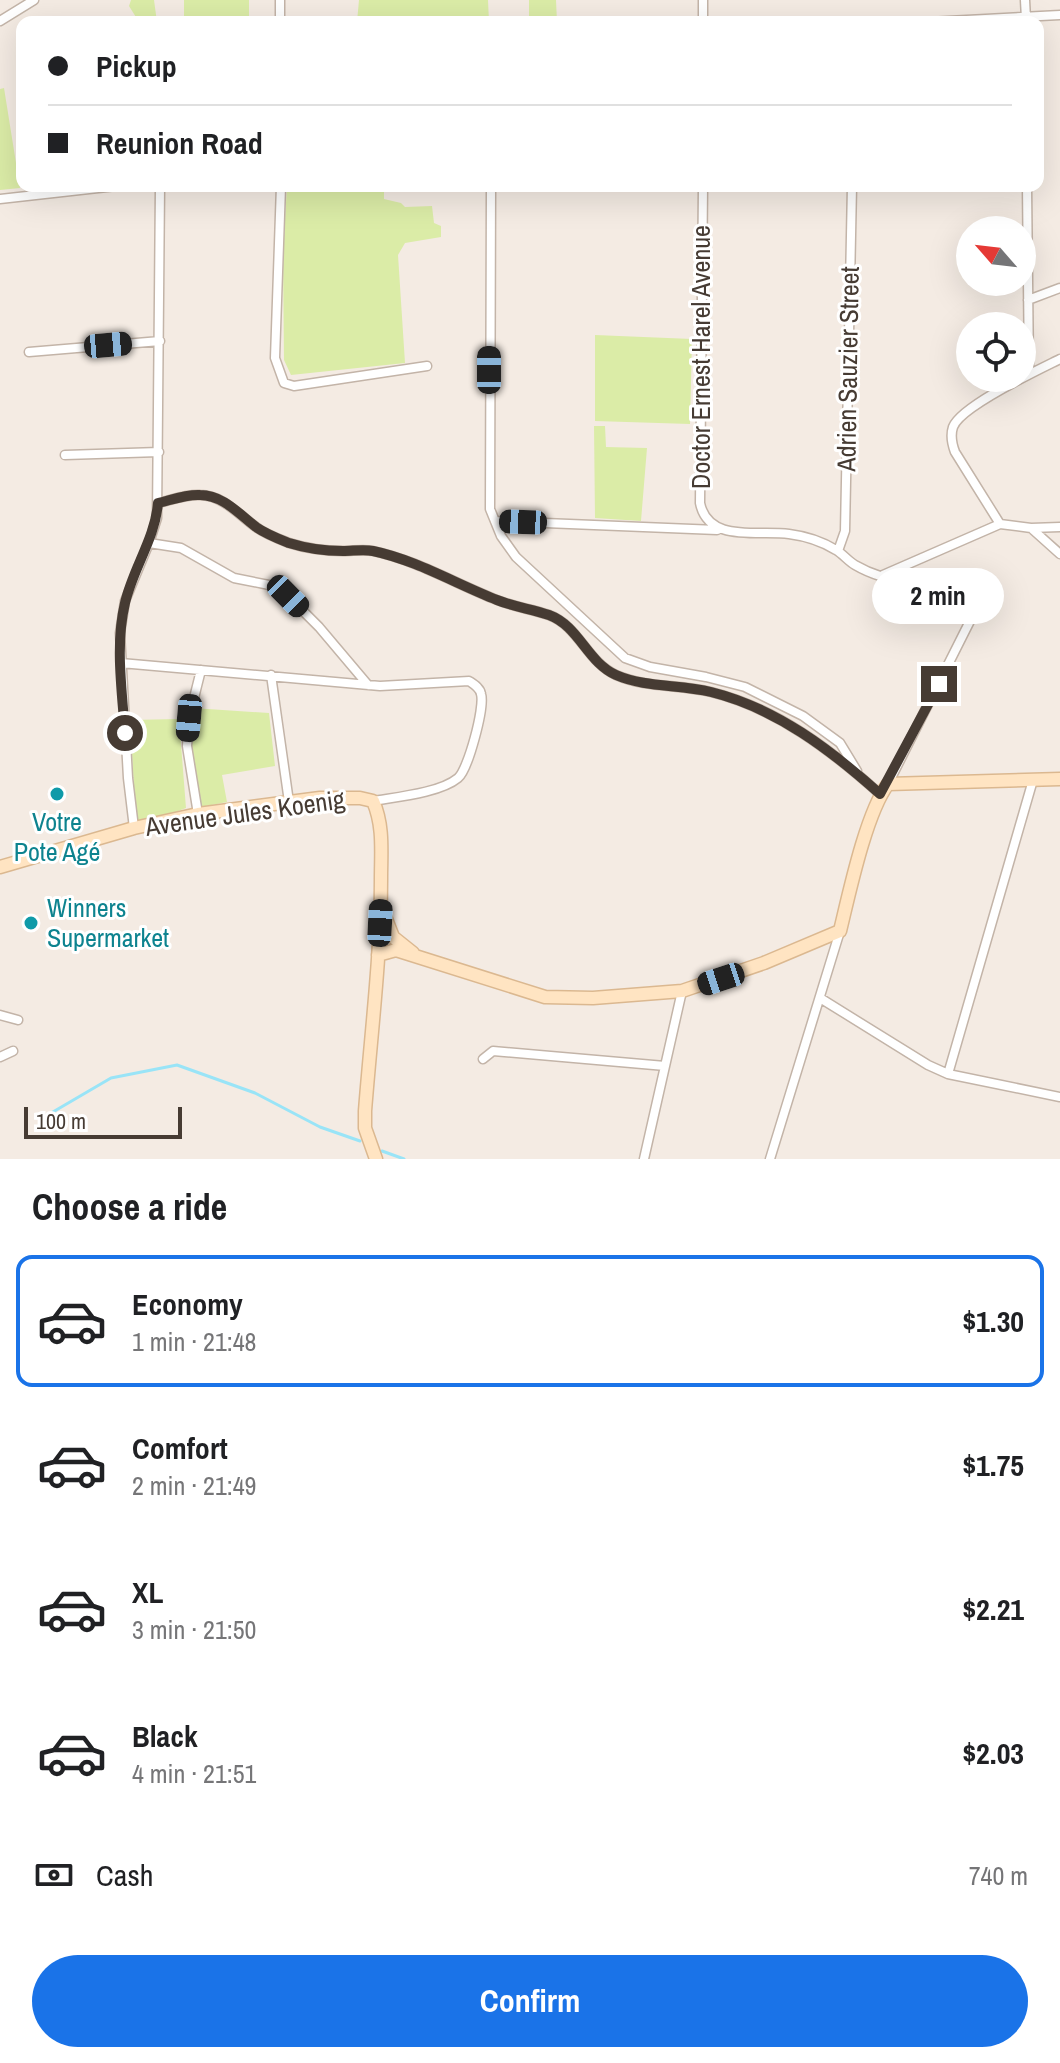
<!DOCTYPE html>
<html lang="en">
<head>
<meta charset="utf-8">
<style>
  body { margin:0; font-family:"Archivo Narrow",sans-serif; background:#f2f2f2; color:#202124; height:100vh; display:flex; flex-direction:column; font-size:30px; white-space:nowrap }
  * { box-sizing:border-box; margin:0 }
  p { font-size:26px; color:#757577 }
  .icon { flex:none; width:44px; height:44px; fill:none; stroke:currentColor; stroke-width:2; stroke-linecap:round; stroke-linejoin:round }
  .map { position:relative; height:1159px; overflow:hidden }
  .side { display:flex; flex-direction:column; background:#fff; flex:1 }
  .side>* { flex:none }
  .hud { position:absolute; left:16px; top:16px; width:1028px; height:176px; border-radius:16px; box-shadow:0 8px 32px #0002; display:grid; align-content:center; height:176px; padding:0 32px; background:#fff }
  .needle { width:52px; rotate:298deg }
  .fabs { position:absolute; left:956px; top:216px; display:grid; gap:16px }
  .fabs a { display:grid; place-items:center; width:80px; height:80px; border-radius:50%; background:#fff; box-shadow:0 8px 32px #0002; font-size:40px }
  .scale { position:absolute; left:24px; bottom:20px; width:158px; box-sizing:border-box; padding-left:8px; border:4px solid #463b33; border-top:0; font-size:22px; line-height:28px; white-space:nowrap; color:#463b33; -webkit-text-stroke:6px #fff; paint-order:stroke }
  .end { position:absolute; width:36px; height:36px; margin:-18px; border:10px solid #463b33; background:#fff; box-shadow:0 0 0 4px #fff }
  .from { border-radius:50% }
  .bubble { position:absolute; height:56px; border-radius:28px; background:#fff; box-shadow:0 8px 32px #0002; font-size:26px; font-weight:700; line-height:56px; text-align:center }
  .car { position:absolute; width:24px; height:48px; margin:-24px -12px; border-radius:10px; box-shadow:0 0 6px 2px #0007; background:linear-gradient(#222 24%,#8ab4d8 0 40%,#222 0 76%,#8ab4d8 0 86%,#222 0) }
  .hud b { display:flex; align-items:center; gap:28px; height:76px; font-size:30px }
  .hud b+b { border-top:2px solid #e0e0e0 }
  .hud i { width:20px; height:20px; background:#202124 }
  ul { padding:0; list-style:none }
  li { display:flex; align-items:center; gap:24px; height:132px; margin:0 16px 12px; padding:0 16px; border:4px solid transparent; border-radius:16px }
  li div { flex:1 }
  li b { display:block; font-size:30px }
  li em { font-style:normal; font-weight:700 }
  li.active { border-color:#1a73e8 }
  li>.icon { width:72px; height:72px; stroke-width:1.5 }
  h2 { padding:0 32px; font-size:36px; line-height:96px }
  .pay { display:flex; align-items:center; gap:20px; height:88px; padding:0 32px; font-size:30px }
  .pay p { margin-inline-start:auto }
  .action { display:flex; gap:16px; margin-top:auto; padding:16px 32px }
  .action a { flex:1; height:92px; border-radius:48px; background:#1a73e8; color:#fff; font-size:32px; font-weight:700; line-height:92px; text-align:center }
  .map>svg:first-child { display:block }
</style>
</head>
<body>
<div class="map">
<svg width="1060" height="1159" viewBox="0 0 1060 1159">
  <rect width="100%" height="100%" fill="#f4ebe3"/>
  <!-- green -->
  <path fill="#dbeca7" d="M 131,0 L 154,0 L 157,22 L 139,22 L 129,6 Z
    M 184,0 L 249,0 L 249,17 L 239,22 L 184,22 Z
    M 359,0 L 488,0 L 489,22 L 357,22 Z
    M 529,0 L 556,0 L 557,22 L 529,22 Z
    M 4,88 L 20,188 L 0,190 L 0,89 Z
    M 287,186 L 384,186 L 384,199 L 401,203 L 405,207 L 432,206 L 434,223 L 441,226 L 441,237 L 405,243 L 398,255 L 405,363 L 291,375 L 284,360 L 283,253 Z
    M 595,335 L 692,339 L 690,424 L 595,421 Z
    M 594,426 L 605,426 L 606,447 L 647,448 L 641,521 L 595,518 Z
    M 193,708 L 269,713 L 275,766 L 222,775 L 227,802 L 201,807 L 190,741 Z
    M 179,719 L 186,808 L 162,817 L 136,821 L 130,720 Z"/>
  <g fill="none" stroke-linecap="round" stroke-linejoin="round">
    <!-- stream -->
    <path stroke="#99e4f7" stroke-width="3" d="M 46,1116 L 111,1078 L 177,1065 L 255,1093 L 320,1127 L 360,1141
      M 382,1151 L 404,1159"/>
    <defs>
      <path id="street" d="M 280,0 L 280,22
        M 1025,0 L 1026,19
        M 0,21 L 34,0
        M 703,22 L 703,0
        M 929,22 L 1060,15
        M 281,186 L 275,358 L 284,383 L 294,386 L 427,366
        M 491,186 L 490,509 L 501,536 L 516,557 L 625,658 L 650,667 L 706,677 L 745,687 L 803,716 L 840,743 L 857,771
        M 703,186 L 700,503 C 708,543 758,530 789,534 C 805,536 823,542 836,550 C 843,554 848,561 855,565 C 872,575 889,579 908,583 C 928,588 949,581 969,585 C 976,595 976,602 974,613 L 888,784
        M 1027,186 L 1029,374
        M 0,199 L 116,186
        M 1028,300 L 1060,288
        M 29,352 L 160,341
        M 65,455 L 159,452
        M 158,503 C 171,500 187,494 200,495 C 223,495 239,515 256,527 C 265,534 279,539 289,543 C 305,548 326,551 343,551 C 353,551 364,549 373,551 C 416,560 456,584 497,600 C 514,607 532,609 549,615 C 579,626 587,662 616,675 C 646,688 679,684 711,692 C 776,708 831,750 880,794
        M 495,521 L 717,530
        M 1000,524 L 1031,528 L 1060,554
        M 1031,528 L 1060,527
        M 149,543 L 181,548 L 234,578 L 279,587 L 319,627 L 368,685
        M 838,551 L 845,531 L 852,186
        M 883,575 L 1000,524 L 955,452 C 952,444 950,436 953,427 C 961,406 1038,370 1060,359
        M 121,663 L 380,686 L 469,681 C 475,685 480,688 481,694 C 485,707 468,770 458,778 C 440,793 396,797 373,801
        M 271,675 L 289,802
        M 198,814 L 187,746 L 189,718 L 201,670
        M 134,828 L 128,778 L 120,633 L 125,601 L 149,543 L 157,518 L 160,186
        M 820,998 L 928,1065 L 948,1074 L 1060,1097
        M 0,1015 L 18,1020
        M 0,1057 L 13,1051
        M 483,1059 L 493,1051 L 665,1066
        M 948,1074 L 1033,780
        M 644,1159 L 682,991
        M 770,1159 L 840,931"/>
      <path id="secondary" d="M 0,867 L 134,828 L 198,814 L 320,798 L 360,798 L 373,801 C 384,826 381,852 381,879 C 381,956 371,1034 365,1111 L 365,1128 L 376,1159
        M 384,914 L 393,937 L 413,953
        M 378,955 L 396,950 L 545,997 L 593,998 L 682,991 L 764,963 L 840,931 C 849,894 866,813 888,784 L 1060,779"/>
    </defs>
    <!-- street casing -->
    <use href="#street" stroke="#c3b4a8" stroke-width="11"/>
    <!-- secondary casing -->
    <use href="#secondary" stroke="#dbb890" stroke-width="15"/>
    <!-- street -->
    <use href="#street" stroke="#fff" stroke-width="8"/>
    <!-- secondary -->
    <use href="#secondary" stroke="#ffe4c2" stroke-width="12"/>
  </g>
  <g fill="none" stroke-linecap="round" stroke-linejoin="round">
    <!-- route -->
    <path stroke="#463b33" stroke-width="10" d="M 125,733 C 122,691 115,644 125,603 C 133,568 155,539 158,503 C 171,500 187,494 200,495 C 223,495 239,514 256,527 C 266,534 279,539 289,543 C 305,548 326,551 343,551 C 353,551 364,549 373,551 C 416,560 456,584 497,600 C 514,607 532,609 549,615 C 579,626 587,662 616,675 C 646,688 679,684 711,692 C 776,708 831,750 880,794 L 939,684"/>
  </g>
  <!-- markers -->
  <g fill="#0f9aa8" stroke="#fff" stroke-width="3">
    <circle cx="57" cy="794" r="8"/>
    <circle cx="31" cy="923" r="8"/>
  </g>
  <g text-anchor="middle" stroke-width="6" stroke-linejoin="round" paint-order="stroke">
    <!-- street labels -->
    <g font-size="26" fill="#463b33" stroke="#fff">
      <text transform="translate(701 357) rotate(-90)" y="9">Doctor Ernest Harel Avenue</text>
      <text transform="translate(848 369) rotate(-89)" y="9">Adrien Sauzier Street</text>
      <text transform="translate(245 813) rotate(-8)" y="9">Avenue Jules Koenig</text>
    </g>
    <!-- culture labels -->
    <g font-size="26" fill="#0d838f" stroke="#fff">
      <text x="57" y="831">Votre<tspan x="57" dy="30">Pote Agé</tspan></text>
      <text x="47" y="917" text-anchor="start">Winners<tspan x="47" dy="30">Supermarket</tspan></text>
    </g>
  </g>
</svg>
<div class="fabs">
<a><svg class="needle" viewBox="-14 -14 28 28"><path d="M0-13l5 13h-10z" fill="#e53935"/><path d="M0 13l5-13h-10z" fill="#757577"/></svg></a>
<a><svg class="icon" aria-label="locate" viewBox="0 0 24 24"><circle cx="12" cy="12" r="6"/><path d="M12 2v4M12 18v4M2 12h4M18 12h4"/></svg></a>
</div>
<div class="scale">100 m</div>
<i class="end from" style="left:125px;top:733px"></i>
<i class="end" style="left:939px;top:684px"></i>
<div class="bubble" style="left:872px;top:568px;width:132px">2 min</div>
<i class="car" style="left:108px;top:345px;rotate:85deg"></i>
<i class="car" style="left:489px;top:370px;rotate:0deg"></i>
<i class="car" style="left:523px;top:522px;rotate:272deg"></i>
<i class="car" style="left:288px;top:596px;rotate:135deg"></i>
<i class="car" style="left:189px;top:718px;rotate:185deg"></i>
<i class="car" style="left:380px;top:923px;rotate:3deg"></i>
<i class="car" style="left:721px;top:979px;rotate:252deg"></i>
<div class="hud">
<b><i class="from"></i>Pickup</b>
<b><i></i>Reunion Road</b>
</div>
</div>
<section class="side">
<h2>Choose a ride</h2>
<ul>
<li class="active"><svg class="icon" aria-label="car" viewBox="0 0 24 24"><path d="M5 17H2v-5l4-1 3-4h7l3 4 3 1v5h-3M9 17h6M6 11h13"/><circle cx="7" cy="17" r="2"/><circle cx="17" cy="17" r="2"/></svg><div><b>Economy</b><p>1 min · 21:48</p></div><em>$1.30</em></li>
<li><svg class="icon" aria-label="car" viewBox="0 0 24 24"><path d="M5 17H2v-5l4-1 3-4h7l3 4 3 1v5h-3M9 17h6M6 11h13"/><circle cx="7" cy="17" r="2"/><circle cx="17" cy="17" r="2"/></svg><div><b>Comfort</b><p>2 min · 21:49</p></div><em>$1.75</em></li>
<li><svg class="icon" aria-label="car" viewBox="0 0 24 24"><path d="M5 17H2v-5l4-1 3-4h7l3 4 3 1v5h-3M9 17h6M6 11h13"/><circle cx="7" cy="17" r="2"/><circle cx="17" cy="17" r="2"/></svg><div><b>XL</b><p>3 min · 21:50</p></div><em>$2.21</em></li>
<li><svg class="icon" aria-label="car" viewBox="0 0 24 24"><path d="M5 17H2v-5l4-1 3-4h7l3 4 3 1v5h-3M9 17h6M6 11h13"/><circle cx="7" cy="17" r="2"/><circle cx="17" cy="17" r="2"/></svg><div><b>Black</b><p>4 min · 21:51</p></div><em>$2.03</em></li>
</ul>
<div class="pay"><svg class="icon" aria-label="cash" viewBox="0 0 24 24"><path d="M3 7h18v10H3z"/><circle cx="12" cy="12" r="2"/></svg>Cash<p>740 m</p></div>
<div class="action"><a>Confirm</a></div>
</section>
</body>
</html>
